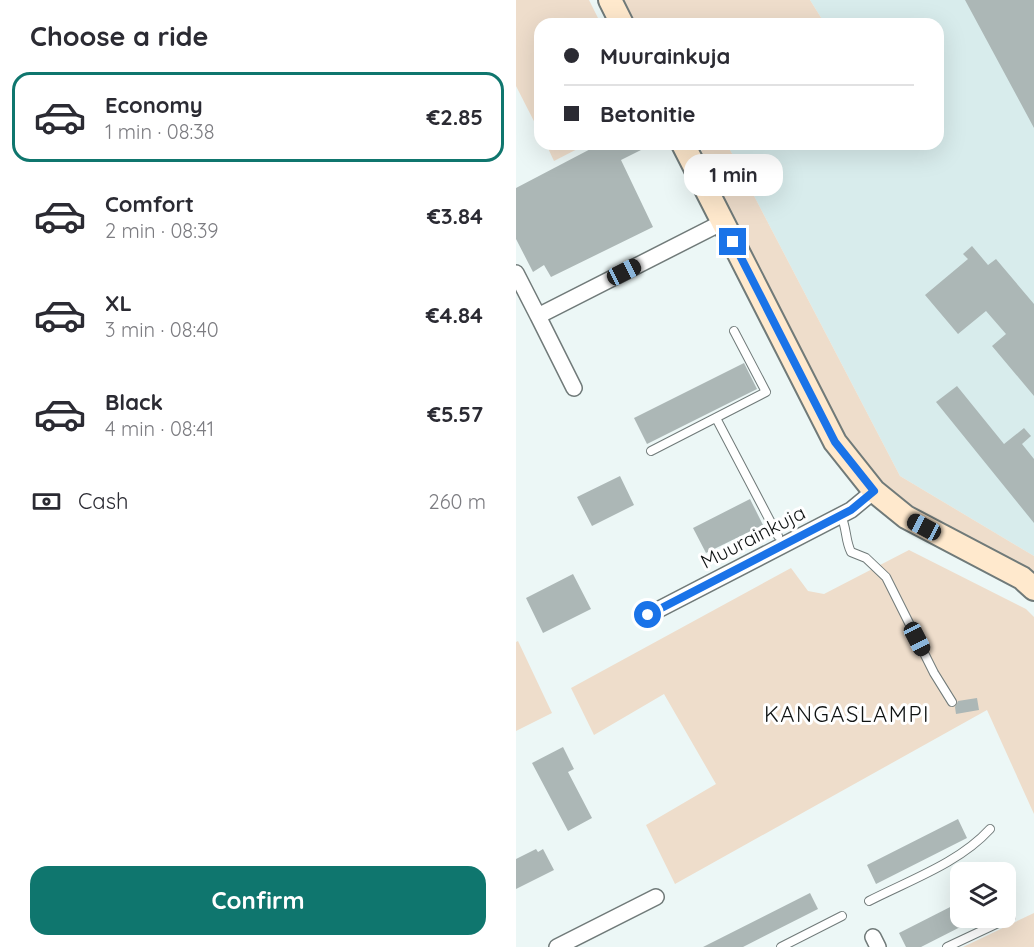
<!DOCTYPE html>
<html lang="en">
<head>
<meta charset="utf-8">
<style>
  body { margin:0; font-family:Quicksand,sans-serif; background:#f7f7f7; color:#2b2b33; height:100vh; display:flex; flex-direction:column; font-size:22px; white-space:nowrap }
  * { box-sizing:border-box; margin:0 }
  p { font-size:20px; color:#7c7c81 }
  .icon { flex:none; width:33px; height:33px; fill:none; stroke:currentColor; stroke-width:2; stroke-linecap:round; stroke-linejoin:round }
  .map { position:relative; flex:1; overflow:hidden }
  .details { display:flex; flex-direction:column; background:#fff; width:516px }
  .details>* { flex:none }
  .top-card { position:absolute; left:18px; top:18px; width:410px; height:132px; border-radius:18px; box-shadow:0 6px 24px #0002; display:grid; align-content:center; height:132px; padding:0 30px; background:#fff }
  .fabs { position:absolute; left:434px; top:862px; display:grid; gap:12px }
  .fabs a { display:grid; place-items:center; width:66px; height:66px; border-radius:12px; background:#fff; box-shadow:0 6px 24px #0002; font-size:30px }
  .end { position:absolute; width:27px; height:27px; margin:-14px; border:8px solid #1a73e8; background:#fff; box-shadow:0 0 0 3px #fff }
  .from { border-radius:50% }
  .bubble { position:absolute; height:42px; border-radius:18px; background:#fff; box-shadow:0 6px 24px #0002; font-size:20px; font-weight:700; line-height:42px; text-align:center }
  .car { position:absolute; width:18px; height:36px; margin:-18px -9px; border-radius:8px; box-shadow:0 0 4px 2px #0007; background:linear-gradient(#222 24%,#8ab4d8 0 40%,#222 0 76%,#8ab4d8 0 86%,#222 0) }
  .top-card b { display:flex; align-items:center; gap:21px; height:57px; font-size:22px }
  .top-card b+b { border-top:2px solid #e1e1e2 }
  .top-card i { width:15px; height:15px; background:#2b2b33 }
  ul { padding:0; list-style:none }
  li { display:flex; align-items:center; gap:18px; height:90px; margin:0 12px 9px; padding:0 18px; border:3px solid transparent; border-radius:18px }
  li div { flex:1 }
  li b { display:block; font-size:22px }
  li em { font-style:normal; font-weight:700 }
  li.active { border-color:#0f766e }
  li>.icon { width:54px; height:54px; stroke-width:1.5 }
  h2 { padding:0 30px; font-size:27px; line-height:72px }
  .pay { display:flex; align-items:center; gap:15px; height:66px; padding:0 30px; font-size:22px }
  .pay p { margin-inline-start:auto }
  .action { display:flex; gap:12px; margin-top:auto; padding:12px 30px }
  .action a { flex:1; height:69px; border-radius:18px; background:#0f766e; color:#fff; font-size:24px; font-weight:700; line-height:69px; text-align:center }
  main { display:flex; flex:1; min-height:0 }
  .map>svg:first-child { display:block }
</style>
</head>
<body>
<main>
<section class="details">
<h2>Choose a ride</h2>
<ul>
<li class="active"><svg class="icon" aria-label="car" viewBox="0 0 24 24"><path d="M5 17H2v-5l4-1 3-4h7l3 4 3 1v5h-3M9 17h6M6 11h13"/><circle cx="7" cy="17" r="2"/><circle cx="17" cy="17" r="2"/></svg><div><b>Economy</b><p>1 min · 08:38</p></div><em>€2.85</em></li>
<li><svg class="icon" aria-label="car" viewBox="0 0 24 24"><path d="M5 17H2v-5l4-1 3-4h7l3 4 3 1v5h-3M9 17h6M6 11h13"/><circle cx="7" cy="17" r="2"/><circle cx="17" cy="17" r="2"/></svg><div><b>Comfort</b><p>2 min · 08:39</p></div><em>€3.84</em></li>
<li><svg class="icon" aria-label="car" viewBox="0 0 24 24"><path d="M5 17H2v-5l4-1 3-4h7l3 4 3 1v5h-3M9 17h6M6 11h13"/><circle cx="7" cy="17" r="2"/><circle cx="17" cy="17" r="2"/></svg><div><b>XL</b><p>3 min · 08:40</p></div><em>€4.84</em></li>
<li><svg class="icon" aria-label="car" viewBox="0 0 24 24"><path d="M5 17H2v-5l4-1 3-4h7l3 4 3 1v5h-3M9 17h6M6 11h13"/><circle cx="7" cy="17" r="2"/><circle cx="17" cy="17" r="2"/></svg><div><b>Black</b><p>4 min · 08:41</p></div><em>€5.57</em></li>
</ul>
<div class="pay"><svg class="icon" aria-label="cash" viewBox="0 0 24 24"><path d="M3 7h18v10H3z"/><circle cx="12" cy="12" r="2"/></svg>Cash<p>260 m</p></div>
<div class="action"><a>Confirm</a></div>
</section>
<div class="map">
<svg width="518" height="947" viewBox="0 0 518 947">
  <rect width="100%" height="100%" fill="#ecf7f6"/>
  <!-- built -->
  <path fill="#d8ecec" d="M 294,0 L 518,0 L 518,556 L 384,476 L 211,144 L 422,144 L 422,24 L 309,24 Z"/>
  <!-- green -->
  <path fill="#eeddcb" d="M 0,0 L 73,0 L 85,24 L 24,24 L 24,133 L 0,86 Z
    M 105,0 L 294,0 L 309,24 L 117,24 Z
    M 30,144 L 71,144 L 38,161 Z
    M 192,144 L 211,144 L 384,476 L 518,556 L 518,574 L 419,522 L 372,489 L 333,444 L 283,354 L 183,153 Z
    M 393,550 L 510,609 L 518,617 L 518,814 L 471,710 L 159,884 L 130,825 L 200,784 L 148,694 L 78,735 L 55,688 L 275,568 L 292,591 L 308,594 Z
    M 2,641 L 36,713 L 0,731 L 0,642 Z
    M 518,913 L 518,947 L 447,947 Z"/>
  <!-- building -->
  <path fill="#acb7b6" d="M 449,0 L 518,0 L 518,128 Z
    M 84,144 L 137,144 L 105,160 L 137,227 L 35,277 L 28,265 L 17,272 L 0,239 L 0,188 Z
    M 456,246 L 472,265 L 480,259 L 518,304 L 518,396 L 476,346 L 490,334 L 470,311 L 442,334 L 409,295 L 452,259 L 447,254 Z
    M 228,363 L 241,389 L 131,444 L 118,418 Z
    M 441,386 L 488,444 L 508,428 L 515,436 L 506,444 L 518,459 L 518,523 L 420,402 Z
    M 104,476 L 118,505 L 76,526 L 61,497 Z
    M 234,499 L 247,525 L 190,553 L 177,528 Z
    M 57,574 L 75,609 L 27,633 L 10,598 Z
    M 461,698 L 463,710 L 440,714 L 439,707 L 442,701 Z
    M 47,747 L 58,769 L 52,772 L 76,818 L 52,831 L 16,763 Z
    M 442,819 L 451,838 L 360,884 L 351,865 Z
    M 20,849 L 22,852 L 27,849 L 38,870 L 0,889 L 0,859 Z
    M 294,893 L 302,909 L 227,947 L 187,947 Z
    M 444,902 L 444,918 L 462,918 L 405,947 L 390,947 L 383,933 Z"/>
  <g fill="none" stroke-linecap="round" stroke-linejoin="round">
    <defs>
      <path id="lane" d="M 200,418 L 262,536
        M 135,451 L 250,392 L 218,331
        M 325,516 C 331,528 329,540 335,552 L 350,558 L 370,577 L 418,673 L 436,702
        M 353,901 C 394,880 443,863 474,829
        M 265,947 L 326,916
        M 431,947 L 495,917"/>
      <path id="street" d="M 0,273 L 22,316 L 207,222
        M 22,316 L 58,388
        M 132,615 L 335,510 L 358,491
        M 357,937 L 362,947
        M 41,947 L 140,897"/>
      <path id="secondary" d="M 94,0 L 106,24
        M 167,144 L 319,442 L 358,491 L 390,517 L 506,578 L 518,589"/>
    </defs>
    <!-- lane casing -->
    <use href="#lane" stroke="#707a79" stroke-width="10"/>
    <!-- street casing -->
    <use href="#street" stroke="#707a79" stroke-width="18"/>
    <!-- secondary casing -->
    <use href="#secondary" stroke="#707a79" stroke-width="26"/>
    <!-- lane -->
    <use href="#lane" stroke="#fff" stroke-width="8"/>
    <!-- street -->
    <use href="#street" stroke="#fff" stroke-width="15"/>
    <!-- secondary -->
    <use href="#secondary" stroke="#ffe9cd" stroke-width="22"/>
  </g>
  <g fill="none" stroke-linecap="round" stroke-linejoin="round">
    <!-- route -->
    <path stroke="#1a73e8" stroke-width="8" d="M 132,615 L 335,510 L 358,491 L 319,442 L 217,242"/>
  </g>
  <g text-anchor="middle" stroke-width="6" stroke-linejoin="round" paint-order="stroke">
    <!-- street labels -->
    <g font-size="20" fill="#0f1313" stroke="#fff">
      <text transform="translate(237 537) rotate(-27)" y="7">Muurainkuja</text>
    </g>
    <!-- quarter labels -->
    <g font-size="22" letter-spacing="1.5" fill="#0f1313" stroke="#fff">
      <text x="331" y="722">KANGASLAMPI</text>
    </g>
  </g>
</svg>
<div class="fabs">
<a><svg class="icon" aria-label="layers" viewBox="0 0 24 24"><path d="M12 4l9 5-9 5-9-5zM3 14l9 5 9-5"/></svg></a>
</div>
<i class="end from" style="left:132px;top:615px"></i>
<i class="end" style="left:217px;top:242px"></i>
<div class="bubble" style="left:168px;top:154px;width:99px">1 min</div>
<i class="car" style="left:108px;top:272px;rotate:63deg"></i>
<i class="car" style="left:408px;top:527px;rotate:298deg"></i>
<i class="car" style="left:401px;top:639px;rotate:153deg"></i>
<div class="top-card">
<b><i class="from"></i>Muurainkuja</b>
<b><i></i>Betonitie</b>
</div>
</div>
</main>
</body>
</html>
